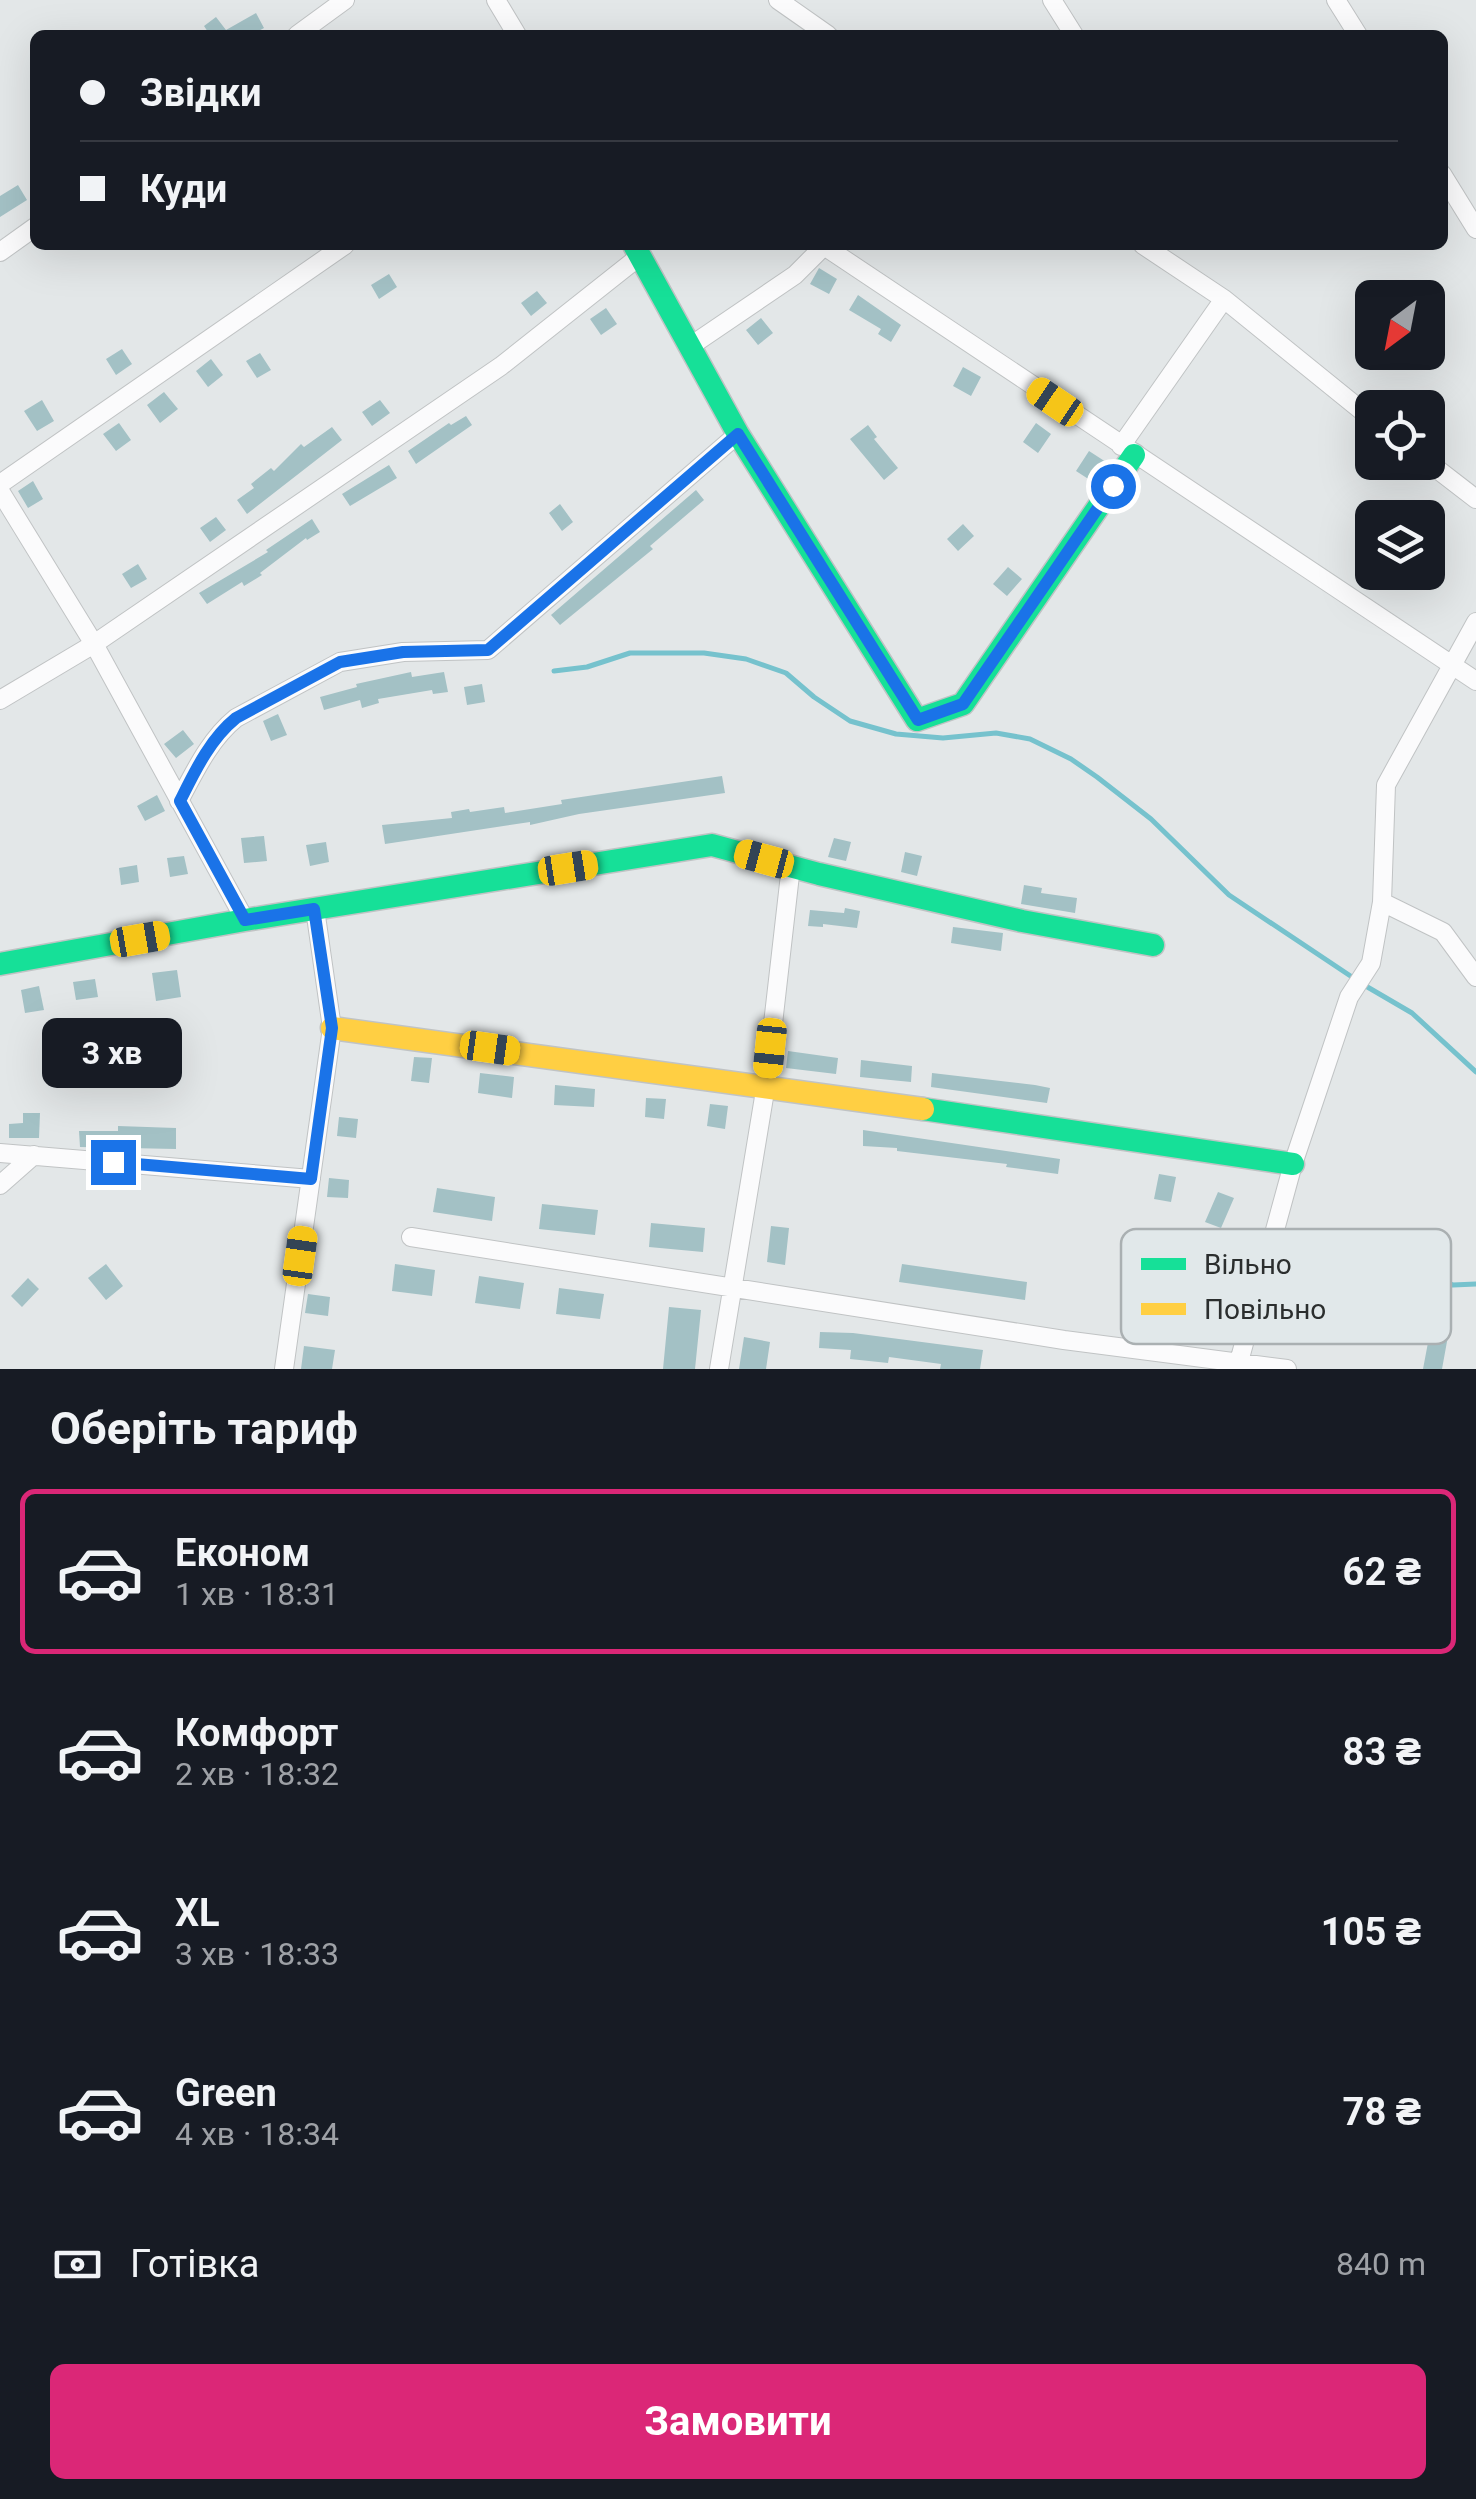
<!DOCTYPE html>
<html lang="uk">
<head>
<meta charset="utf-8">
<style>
  body { margin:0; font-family:Roboto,sans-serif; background:#20242c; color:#f1f3f6; height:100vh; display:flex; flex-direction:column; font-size:38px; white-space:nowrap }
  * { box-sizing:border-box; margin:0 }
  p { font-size:32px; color:#9ea1a6 }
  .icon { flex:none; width:55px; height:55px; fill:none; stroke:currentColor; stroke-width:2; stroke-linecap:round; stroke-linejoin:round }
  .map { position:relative; height:1369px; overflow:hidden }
  .panel { display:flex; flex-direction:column; background:#171b24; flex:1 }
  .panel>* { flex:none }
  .guide { position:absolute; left:30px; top:30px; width:1418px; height:220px; border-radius:15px; box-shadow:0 10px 40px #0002; display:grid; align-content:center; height:220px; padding:0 50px; background:#171b24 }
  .needle { width:65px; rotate:212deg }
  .fabs { position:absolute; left:1355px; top:280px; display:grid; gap:20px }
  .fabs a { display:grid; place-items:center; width:90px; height:90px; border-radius:15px; background:#171b24; box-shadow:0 10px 40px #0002; font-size:50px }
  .end { position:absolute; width:45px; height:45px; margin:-22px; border:12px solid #1a73e8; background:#fff; box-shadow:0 0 0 5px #fff }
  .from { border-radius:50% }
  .bubble { position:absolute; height:70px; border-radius:15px; background:#171b24; box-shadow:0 10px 40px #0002; font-size:32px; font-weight:700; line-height:70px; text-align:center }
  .car { position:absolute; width:30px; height:60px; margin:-30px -15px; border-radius:12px; box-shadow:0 0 8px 2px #0007; background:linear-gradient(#f5c518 24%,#345 0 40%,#f5c518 0 76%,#345 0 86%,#f5c518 0) }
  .guide b { display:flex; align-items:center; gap:35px; height:95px; font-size:38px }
  .guide b+b { border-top:2px solid #363941 }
  .guide i { width:25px; height:25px; background:#f1f3f6 }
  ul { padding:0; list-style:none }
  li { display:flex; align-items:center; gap:30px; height:165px; margin:0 20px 15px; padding:0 30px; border:5px solid transparent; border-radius:15px }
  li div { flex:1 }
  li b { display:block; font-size:38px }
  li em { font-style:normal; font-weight:700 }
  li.on { border-color:#db2777 }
  li>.icon { width:90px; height:90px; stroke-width:1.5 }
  h2 { padding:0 50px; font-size:45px; line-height:120px }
  .pay { display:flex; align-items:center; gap:25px; height:110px; padding:0 50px; font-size:38px }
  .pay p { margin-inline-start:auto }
  .button { display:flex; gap:20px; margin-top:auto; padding:20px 50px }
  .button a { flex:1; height:115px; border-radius:15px; background:#db2777; color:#fff; font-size:40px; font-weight:700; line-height:115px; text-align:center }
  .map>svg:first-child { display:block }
</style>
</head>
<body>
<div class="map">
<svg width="1476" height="1369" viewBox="0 0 1476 1369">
  <rect width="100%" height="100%" fill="#e3e7e8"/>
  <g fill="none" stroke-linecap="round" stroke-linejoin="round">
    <!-- stream -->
    <path stroke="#76c2cd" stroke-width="5" d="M 554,671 L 587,667 L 630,653 L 704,653 L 746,659 L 786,673 L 814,697 L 850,721 L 896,734 L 943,738 L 996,733 L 1030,739 L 1071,759 L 1097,777 L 1151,819 L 1229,895 L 1355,979
      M 1364,985 L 1412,1013 L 1476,1072
      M 1389,1265 L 1453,1285 L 1476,1284"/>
  </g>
  <!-- building -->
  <path fill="#a3c1c5" d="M 256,13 L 264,28 L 251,35 L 210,35 L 204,26 L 216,17 L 226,30 Z
    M 18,185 L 27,200 L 0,217 L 0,196 Z
    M 819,268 L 837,279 L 829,294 L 810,284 Z
    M 389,274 L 397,287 L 379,299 L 371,285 Z
    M 537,291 L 547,303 L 531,316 L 521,303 Z
    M 858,295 L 901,325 L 891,342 L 878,334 L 881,329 L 849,310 Z
    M 606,308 L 617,324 L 601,335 L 590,319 Z
    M 761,318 L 773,333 L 758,345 L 746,330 Z
    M 122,349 L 132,364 L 116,375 L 106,359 Z
    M 260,353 L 271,370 L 257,378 L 246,361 Z
    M 211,359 L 223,375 L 208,387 L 196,371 Z
    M 963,367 L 981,377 L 971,396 L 953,386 Z
    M 164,392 L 178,409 L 160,423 L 147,405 Z
    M 42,400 L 54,421 L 37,431 L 24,411 Z
    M 380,400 L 390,413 L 372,426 L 362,412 Z
    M 466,416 L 472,425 L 416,464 L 408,451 L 449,423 L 451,425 Z
    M 119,423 L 131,440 L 116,451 L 103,434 Z
    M 1036,423 L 1051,434 L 1038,453 L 1023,442 Z
    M 868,425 L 877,437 L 874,439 L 898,468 L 884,480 L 850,439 Z
    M 332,427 L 342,440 L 247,514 L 237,500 L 254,488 L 251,484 L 271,468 L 274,471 L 301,444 L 304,447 Z
    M 1089,451 L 1106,462 L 1093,482 L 1076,471 Z
    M 389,465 L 397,478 L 350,506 L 342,494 Z
    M 33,481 L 43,499 L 28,508 L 18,491 Z
    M 696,490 L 704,500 L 650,546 L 653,549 L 560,625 L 551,615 Z
    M 560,504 L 573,522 L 562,531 L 549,513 Z
    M 216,517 L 226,530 L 210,542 L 200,528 Z
    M 312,519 L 320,532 L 307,540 L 306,538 L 260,573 L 262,575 L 244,586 L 242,582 L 207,604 L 199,593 L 268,552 L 266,550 Z
    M 963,524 L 974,536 L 958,551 L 947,539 Z
    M 138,564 L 147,579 L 131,588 L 122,574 Z
    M 1008,567 L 1022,579 L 1007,596 L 993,584 Z
    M 411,672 L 412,677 L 444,672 L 448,692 L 433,694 L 432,690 L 378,699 L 379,703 L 362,708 L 360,700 L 324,710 L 320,697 L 357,687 L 356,684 Z
    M 482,684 L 485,702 L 467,705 L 464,687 Z
    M 278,714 L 287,735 L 271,741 L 263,721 Z
    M 183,730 L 194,744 L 176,758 L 164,744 Z
    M 722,776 L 725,793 L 579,814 L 530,825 L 530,822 L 385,844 L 382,825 L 452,818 L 451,812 L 469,809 L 470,812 L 504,807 L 505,813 L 562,804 L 561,800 Z
    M 157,795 L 165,811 L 145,821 L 137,806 Z
    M 264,836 L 267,861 L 244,863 L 241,838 Z
    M 834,838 L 851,842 L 846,861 L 828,857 Z
    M 326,842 L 329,862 L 310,866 L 306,845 Z
    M 905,852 L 922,856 L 917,876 L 901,872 Z
    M 184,856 L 188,874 L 170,877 L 167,858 Z
    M 137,865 L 139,882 L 121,885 L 119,868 Z
    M 1024,885 L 1042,888 L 1041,893 L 1077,898 L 1075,913 L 1021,904 Z
    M 845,908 L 860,911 L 857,928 L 823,924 L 823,927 L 808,926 L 810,910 L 844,913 Z
    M 953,927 L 1003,933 L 1001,951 L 951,943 Z
    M 177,970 L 181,997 L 156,1001 L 152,973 Z
    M 95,979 L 98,997 L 76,1000 L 73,982 Z
    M 39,986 L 44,1010 L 25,1013 L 21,990 Z
    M 788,1051 L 838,1058 L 836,1074 L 786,1068 Z
    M 414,1057 L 432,1058 L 429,1083 L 411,1081 Z
    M 861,1060 L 912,1066 L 911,1082 L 860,1077 Z
    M 480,1073 L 514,1077 L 512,1098 L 478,1093 Z
    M 932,1073 L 1035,1085 L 1050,1088 L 1047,1103 L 931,1087 Z
    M 555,1085 L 595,1089 L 594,1107 L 554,1105 Z
    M 646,1098 L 666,1099 L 664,1119 L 645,1117 Z
    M 710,1104 L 728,1106 L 725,1129 L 707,1126 Z
    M 23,1113 L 40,1113 L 39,1138 L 9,1138 L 9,1124 L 23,1123 Z
    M 339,1117 L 358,1119 L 356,1138 L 337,1136 Z
    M 118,1126 L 176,1128 L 176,1149 L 80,1147 L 79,1131 L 118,1131 Z
    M 863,1130 L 1060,1159 L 1058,1174 L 1006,1167 L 1007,1164 L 897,1151 L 897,1148 L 863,1146 Z
    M 1159,1174 L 1176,1177 L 1171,1202 L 1154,1199 Z
    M 329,1178 L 349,1180 L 348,1198 L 327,1197 Z
    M 437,1188 L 495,1197 L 492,1221 L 433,1212 Z
    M 1218,1192 L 1234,1198 L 1221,1228 L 1205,1222 Z
    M 542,1204 L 598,1210 L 595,1235 L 539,1229 Z
    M 651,1223 L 705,1228 L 703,1252 L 649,1247 Z
    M 771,1226 L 789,1228 L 785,1265 L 767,1262 Z
    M 106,1264 L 123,1286 L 106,1300 L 88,1278 Z
    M 395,1264 L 435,1270 L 432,1296 L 392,1291 Z
    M 902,1264 L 1027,1282 L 1025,1300 L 899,1282 Z
    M 479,1276 L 524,1283 L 520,1309 L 475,1303 Z
    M 28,1278 L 39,1289 L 22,1307 L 11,1296 Z
    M 559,1288 L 604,1294 L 600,1319 L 556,1314 Z
    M 308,1294 L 330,1297 L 328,1316 L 305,1313 Z
    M 669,1307 L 701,1310 L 695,1369 L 663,1369 Z
    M 820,1332 L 853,1333 L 983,1350 L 980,1369 L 940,1369 L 941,1364 L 889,1357 L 888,1363 L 850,1359 L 851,1350 L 819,1348 Z
    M 1430,1332 L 1448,1336 L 1442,1369 L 1423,1369 Z
    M 744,1337 L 770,1342 L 766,1369 L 739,1369 Z
    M 304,1346 L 335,1350 L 332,1369 L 301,1369 Z"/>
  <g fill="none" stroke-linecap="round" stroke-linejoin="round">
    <defs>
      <path id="street" d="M 496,0 L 517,35
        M 778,0 L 828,35
        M 1052,0 L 1074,35
        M 1336,0 L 1358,35
        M 297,35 L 345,0
        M 1442,174 L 1476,229
        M 1143,245 L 1224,299 L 1372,419
        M 824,246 L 1476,681
        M 0,252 L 35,227
        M 689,347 L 795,275 L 825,245
        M 1121,446 L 1224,299
        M 1428,462 L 1476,499
        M 0,484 L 345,245
        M 0,491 L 94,644 L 245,920
        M 0,700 L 94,644 L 501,366 L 640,256
        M 179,801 C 195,771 210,739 236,718 L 340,662 L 403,652 L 488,650 L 738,434
        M 1382,902 L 1443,932 L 1476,977
        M 0,1153 L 311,1179
        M 0,1185 L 34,1155
        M 411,1237 L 1064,1340 L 1287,1369
        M 284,1369 L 332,1028 L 315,909
        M 719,1369 L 766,1085 L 791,866
        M 1237,1369 L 1293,1164 L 1349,997 L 1371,963 L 1382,902 L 1386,785 L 1476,622"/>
      <path id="fast" d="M 634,245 L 738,434 L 917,720 L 963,704 L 1134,455
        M 0,964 L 245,920 L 712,845 L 819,874 L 1022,921 L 1153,945
        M 923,1109 L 1293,1164"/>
      <path id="slow" d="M 332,1028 L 923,1109"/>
    </defs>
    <!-- street casing -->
    <use href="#street" stroke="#c0c3c4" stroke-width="20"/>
    <!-- fast casing -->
    <use href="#fast" stroke="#c0c3c4" stroke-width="25"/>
    <!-- slow casing -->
    <use href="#slow" stroke="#c0c3c4" stroke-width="25"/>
    <!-- street -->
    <use href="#street" stroke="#fbfbfc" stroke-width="18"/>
    <!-- fast -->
    <use href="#fast" stroke="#16e098" stroke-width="22"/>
    <!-- slow -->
    <use href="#slow" stroke="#ffcf43" stroke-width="22"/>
  </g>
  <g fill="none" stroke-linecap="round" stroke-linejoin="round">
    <!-- route -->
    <path stroke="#1a73e8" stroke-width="12" d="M 113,1162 L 311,1179 L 332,1028 L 314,909 L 245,920 L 180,801 C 195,771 210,739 236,718 L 340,662 L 403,652 L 488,650 L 738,434 L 918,720 L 963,704 L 1113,486"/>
  </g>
  <!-- legend -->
  <rect x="1121" y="1229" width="330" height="115" rx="15" fill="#e1e8ea" stroke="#aab0b2" stroke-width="2.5"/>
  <rect x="1141" y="1258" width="45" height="12" fill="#16e098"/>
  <rect x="1141" y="1303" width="45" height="12" fill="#ffcf43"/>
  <g font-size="28" fill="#2b2e2e">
    <text x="1204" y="1274">Вільно</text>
    <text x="1204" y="1319">Повільно</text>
  </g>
</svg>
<div class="fabs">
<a><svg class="needle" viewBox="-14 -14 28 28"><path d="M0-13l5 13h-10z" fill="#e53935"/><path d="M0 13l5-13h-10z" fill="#9ea1a6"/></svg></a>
<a><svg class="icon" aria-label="locate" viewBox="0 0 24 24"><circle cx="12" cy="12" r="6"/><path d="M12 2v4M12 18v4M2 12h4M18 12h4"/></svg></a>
<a><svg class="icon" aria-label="layers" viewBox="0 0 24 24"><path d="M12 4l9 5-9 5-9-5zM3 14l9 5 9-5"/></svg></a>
</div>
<i class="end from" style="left:1113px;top:486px"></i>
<i class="end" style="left:113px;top:1162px"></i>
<div class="bubble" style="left:42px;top:1018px;width:140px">3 хв</div>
<i class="car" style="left:1055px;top:402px;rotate:304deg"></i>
<i class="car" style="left:764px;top:859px;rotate:285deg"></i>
<i class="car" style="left:568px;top:868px;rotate:81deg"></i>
<i class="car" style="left:140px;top:939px;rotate:80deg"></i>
<i class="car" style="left:490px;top:1048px;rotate:98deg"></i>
<i class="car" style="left:770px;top:1048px;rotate:186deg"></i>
<i class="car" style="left:300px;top:1256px;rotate:8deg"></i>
<div class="guide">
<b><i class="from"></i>Звідки</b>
<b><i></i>Куди</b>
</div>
</div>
<section class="panel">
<h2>Оберіть тариф</h2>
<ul>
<li class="on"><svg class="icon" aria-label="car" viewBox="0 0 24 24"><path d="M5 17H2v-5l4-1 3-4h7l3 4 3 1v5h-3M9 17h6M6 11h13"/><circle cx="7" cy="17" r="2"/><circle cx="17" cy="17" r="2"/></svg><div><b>Економ</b><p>1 хв · 18:31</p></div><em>62 ₴</em></li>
<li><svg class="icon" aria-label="car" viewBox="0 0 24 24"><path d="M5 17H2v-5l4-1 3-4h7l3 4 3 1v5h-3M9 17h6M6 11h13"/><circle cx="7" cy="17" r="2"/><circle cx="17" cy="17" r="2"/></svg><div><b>Комфорт</b><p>2 хв · 18:32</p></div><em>83 ₴</em></li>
<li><svg class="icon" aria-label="car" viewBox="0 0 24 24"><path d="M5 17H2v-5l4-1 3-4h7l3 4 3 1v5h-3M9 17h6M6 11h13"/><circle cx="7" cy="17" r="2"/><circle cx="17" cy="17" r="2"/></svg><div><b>XL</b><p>3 хв · 18:33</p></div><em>105 ₴</em></li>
<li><svg class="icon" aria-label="car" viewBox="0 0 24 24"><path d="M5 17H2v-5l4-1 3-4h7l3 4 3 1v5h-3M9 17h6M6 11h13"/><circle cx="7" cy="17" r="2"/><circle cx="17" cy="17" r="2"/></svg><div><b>Green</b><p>4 хв · 18:34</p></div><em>78 ₴</em></li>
</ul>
<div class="pay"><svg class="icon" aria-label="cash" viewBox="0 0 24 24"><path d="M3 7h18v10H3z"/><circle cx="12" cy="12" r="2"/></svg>Готівка<p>840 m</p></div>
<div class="button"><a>Замовити</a></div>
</section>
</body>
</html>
